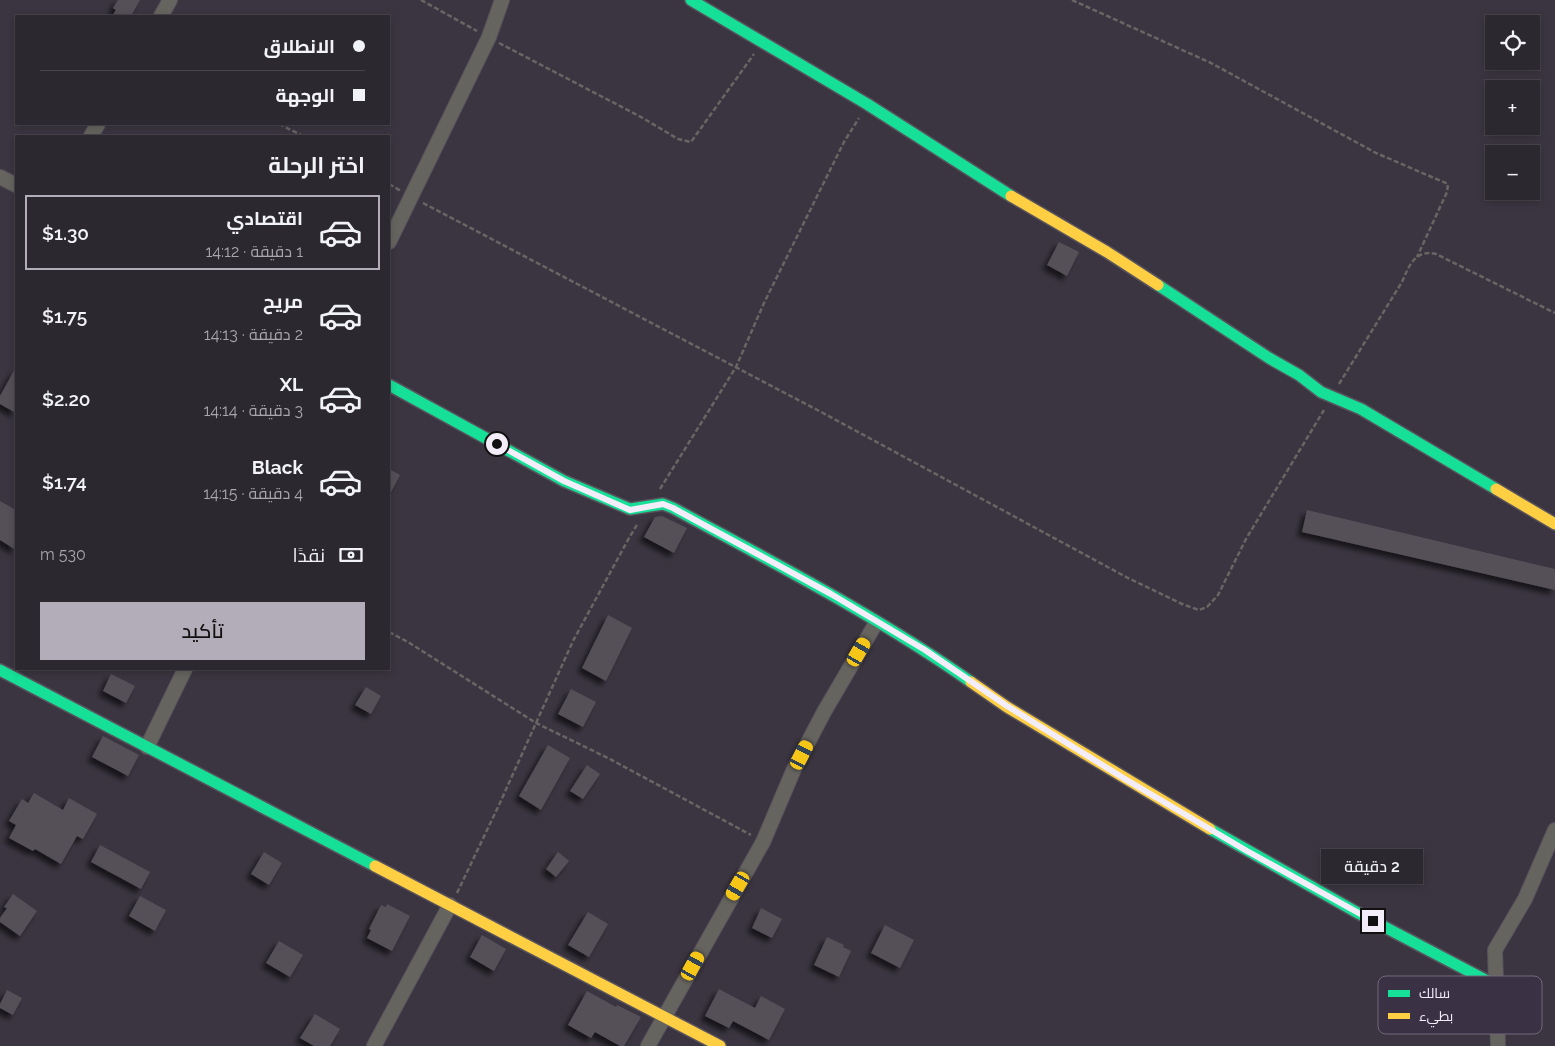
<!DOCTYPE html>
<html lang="ar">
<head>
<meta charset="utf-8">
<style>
  body { margin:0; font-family:Raleway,Cairo,sans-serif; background:#38343c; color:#f1f3f6; direction:rtl; height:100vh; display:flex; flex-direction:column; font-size:19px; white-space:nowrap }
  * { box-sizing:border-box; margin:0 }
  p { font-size:16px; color:#a6a6ab }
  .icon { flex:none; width:28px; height:28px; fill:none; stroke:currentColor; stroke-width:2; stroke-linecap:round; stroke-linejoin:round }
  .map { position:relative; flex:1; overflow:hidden; direction:ltr }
  .drawer { position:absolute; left:15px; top:135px; width:375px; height:535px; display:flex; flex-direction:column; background:#2c2830; border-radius:0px; box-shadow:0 2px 8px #0003,0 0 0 1px #48444c; direction:rtl }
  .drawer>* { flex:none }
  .top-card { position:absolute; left:15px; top:15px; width:375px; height:110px; border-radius:0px; box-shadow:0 2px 8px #0003,0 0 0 1px #48444c; direction:rtl; display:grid; align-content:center; height:110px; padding:0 25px; background:#2c2830 }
  .controls { position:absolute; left:1485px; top:15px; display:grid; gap:10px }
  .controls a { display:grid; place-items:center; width:55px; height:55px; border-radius:0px; background:#2c2830; box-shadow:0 2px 8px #0003,0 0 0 1px #48444c; font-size:25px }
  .end { position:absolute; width:22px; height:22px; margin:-11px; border:6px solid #f3edf9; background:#111; box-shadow:0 0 0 2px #111 }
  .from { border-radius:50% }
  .bubble { position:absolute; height:35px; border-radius:0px; background:#2c2830; box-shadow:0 2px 8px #0003,0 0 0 1px #48444c; font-size:16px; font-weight:600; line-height:35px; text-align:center; direction:rtl }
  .car { position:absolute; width:15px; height:30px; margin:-15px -8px; border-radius:6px; box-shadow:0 0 4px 1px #0007; background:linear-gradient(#f5c518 24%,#345 0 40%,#f5c518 0 76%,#345 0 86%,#f5c518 0) }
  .top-card b { display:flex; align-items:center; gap:18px; height:48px; font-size:19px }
  .top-card b+b { border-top:1px solid #48444c }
  .top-card i { width:12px; height:12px; background:#f1f3f6 }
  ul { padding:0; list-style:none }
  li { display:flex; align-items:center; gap:15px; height:75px; margin:0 10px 8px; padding:0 15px; border:2px solid transparent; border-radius:0px }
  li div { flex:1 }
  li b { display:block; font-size:19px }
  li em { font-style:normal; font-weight:600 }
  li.selected { border-color:#b2adb8 }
  li>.icon { width:45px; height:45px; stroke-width:1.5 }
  h2 { padding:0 25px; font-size:22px; line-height:60px }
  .pay { display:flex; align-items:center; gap:12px; height:55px; padding:0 25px; font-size:19px }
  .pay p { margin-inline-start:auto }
  .action { display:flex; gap:10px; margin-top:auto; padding:10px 25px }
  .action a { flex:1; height:58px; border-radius:0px; background:#b2adb8; color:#111; font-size:20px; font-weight:600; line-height:58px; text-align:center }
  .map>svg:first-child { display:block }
</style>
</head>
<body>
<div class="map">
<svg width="1555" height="1046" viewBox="0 0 1555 1046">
  <defs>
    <filter id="shadow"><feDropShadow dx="-4.5" dy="4.5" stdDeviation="2.5" flood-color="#0009"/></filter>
  </defs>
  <rect width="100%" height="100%" fill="#3a3540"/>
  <!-- building -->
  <path fill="#545059" filter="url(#shadow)" d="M 118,0 L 140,0 L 131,16 L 112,16 L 116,10 L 113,8 Z
    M 1059,242 L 1079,252 L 1067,276 L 1047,265 Z
    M 16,367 L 16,413 L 0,404 L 0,396 Z
    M 389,469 L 400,475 L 389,496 Z
    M 0,501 L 16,510 L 16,550 L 0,540 Z
    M 1307,510 L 1555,569 L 1555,590 L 1302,532 Z
    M 662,516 L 687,528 L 674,553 L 644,537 L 655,517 Z
    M 608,615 L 632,628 L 606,681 L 582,668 Z
    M 111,674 L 135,686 L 126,703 L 103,691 Z
    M 366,687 L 381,696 L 371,714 L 355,705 Z
    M 571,689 L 596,702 L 583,727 L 558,714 Z
    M 103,736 L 139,755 L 128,776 L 92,757 Z
    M 548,745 L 570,758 L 541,810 L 519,796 Z
    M 587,765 L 600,774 L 583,799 L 570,791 Z
    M 34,793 L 63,810 L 69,798 L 97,814 L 83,839 L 77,836 L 61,864 L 35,849 L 33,851 L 9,838 L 16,825 L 9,821 L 22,799 L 28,803 Z
    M 100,845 L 150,872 L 141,889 L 91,862 Z
    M 264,852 L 282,863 L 269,885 L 251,874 Z
    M 558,852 L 569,861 L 556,877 L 546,869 Z
    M 13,894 L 37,911 L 20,936 L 0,922 L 0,918 L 7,908 L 4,907 Z
    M 140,896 L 166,910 L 155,931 L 129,916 Z
    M 387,904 L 410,916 L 392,951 L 367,938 L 371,930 L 369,929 L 381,905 L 386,907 Z
    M 761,908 L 782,919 L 772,938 L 752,928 Z
    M 588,912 L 608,924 L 589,957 L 568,945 Z
    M 885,925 L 914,940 L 900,968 L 871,953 Z
    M 482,935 L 506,949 L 494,971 L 470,957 Z
    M 827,937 L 844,945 L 843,947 L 851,951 L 839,977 L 814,965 Z
    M 279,941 L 303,955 L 290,977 L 266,963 Z
    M 719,989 L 755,1008 L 761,996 L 785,1009 L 769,1040 L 733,1021 L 729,1028 L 705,1016 Z
    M 7,990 L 22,998 L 13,1015 L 0,1008 L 0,1004 Z
    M 587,991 L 616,1007 L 617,1005 L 641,1017 L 624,1046 L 620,1046 L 595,1032 L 591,1038 L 568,1025 Z
    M 315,1014 L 340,1029 L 330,1046 L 314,1046 L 300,1038 Z"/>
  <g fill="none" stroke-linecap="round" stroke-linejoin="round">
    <defs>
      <path id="street" d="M 161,16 L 170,0
        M 91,136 L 98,124
        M 0,177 L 16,185
        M 389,242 L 489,37 L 502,0
        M 147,747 L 185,669
        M 374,1046 L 450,905
        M 648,1046 L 763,842 L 794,769 L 824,712 L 876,623
        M 1498,1046 L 1495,950 L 1525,899 L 1555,830"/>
      <path id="fast" d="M 691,0 L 867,104 L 1011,196
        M 1158,285 L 1269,358 L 1299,375 L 1321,392 L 1361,409 L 1496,489
        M 389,385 L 564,481 L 630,509 L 663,504 L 673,508 C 774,563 877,616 971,682
        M 0,670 L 375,866
        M 1210,829 L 1358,913 L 1497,986"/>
      <path id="slow" d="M 1011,196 L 1107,252 L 1158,285
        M 1496,489 L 1555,524
        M 971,682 L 1007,707 L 1210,829
        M 375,866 L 720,1046"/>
    </defs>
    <!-- street casing -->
    <use href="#street" stroke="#58535d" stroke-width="16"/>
    <!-- fast casing -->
    <use href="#fast" stroke="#58535d" stroke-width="14"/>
    <!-- slow casing -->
    <use href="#slow" stroke="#58535d" stroke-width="14"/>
    <!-- path -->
    <path stroke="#696564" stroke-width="2.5" stroke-dasharray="5 2.5" stroke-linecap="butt" d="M 421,0 L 477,31
      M 1072,0 L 1211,63 L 1376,153 L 1448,184 L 1447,192 L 1417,257
      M 499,43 L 641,117 L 678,139 L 691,142 L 754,54
      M 279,124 L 303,136
      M 389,184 L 401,191
      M 423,203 L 823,413 L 1128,578 L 1182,604 L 1199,610 L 1207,607 L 1218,595 L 1246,539 L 1324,410
      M 1339,384 L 1402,282 C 1409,266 1415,249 1436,254 L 1555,313
      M 660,489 L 736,367 L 764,303 L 844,142 L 859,118
      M 389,632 L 408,642 L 536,723 L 608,758 L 751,835
      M 457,893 L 499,805 L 573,641 L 629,538 L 638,523"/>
    <!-- street -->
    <use href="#street" stroke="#66645e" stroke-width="14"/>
    <!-- fast -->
    <use href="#fast" stroke="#16e098" stroke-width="11"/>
    <!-- slow -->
    <use href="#slow" stroke="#ffcf43" stroke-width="11"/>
  </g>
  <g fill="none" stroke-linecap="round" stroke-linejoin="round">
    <!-- route -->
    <path stroke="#f3edf9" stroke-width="6" d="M 497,444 L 564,481 L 630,510 L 663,504 L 673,508 L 831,594 L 925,650 L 1007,706 L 1125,779 L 1247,851 L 1373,921"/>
  </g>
  <!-- legend -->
  <rect x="1378" y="976" width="164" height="58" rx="8" fill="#3a3144" stroke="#72697a" stroke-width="1"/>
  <rect x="1388" y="990" width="22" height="7" fill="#16e098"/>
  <rect x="1388" y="1013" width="22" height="6" fill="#ffcf43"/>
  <g font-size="14" fill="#f3edf9">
    <text x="1419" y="998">سالك</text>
    <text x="1419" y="1021">بطيء</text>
  </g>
</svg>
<div class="controls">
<a><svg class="icon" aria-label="locate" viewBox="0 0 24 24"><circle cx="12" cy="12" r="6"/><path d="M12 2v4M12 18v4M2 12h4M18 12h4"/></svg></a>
<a>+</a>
<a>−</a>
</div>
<i class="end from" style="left:497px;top:444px"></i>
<i class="end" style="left:1373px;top:921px"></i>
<div class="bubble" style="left:1321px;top:849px;width:102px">2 دقيقة</div>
<i class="car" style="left:859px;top:652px;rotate:30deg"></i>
<i class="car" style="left:802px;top:755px;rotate:27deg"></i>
<i class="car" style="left:738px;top:886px;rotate:210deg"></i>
<i class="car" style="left:693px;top:966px;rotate:29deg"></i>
<div class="top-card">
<b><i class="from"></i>الانطلاق</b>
<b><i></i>الوجهة</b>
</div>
<section class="drawer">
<h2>اختر الرحلة</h2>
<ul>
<li class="selected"><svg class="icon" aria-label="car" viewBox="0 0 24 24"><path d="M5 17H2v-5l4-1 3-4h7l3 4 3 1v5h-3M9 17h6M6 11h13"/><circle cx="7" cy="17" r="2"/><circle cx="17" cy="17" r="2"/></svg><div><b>اقتصادي</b><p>1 دقيقة · 14:12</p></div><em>$1.30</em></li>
<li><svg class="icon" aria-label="car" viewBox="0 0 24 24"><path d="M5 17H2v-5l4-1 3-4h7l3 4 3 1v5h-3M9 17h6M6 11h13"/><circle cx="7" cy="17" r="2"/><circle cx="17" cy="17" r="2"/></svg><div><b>مريح</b><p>2 دقيقة · 14:13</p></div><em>$1.75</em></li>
<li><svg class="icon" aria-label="car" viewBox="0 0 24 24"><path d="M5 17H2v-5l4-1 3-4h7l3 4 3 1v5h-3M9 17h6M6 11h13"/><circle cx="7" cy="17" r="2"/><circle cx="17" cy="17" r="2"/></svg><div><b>XL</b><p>3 دقيقة · 14:14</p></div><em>$2.20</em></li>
<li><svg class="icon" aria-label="car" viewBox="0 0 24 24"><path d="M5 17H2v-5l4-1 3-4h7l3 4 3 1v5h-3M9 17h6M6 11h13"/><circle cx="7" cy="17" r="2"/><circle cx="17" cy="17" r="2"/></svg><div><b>Black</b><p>4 دقيقة · 14:15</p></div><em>$1.74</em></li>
</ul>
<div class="pay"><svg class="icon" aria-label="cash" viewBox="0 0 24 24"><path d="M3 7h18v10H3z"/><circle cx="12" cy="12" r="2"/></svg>نقدًا<p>530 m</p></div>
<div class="action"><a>تأكيد</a></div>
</section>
</div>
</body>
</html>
